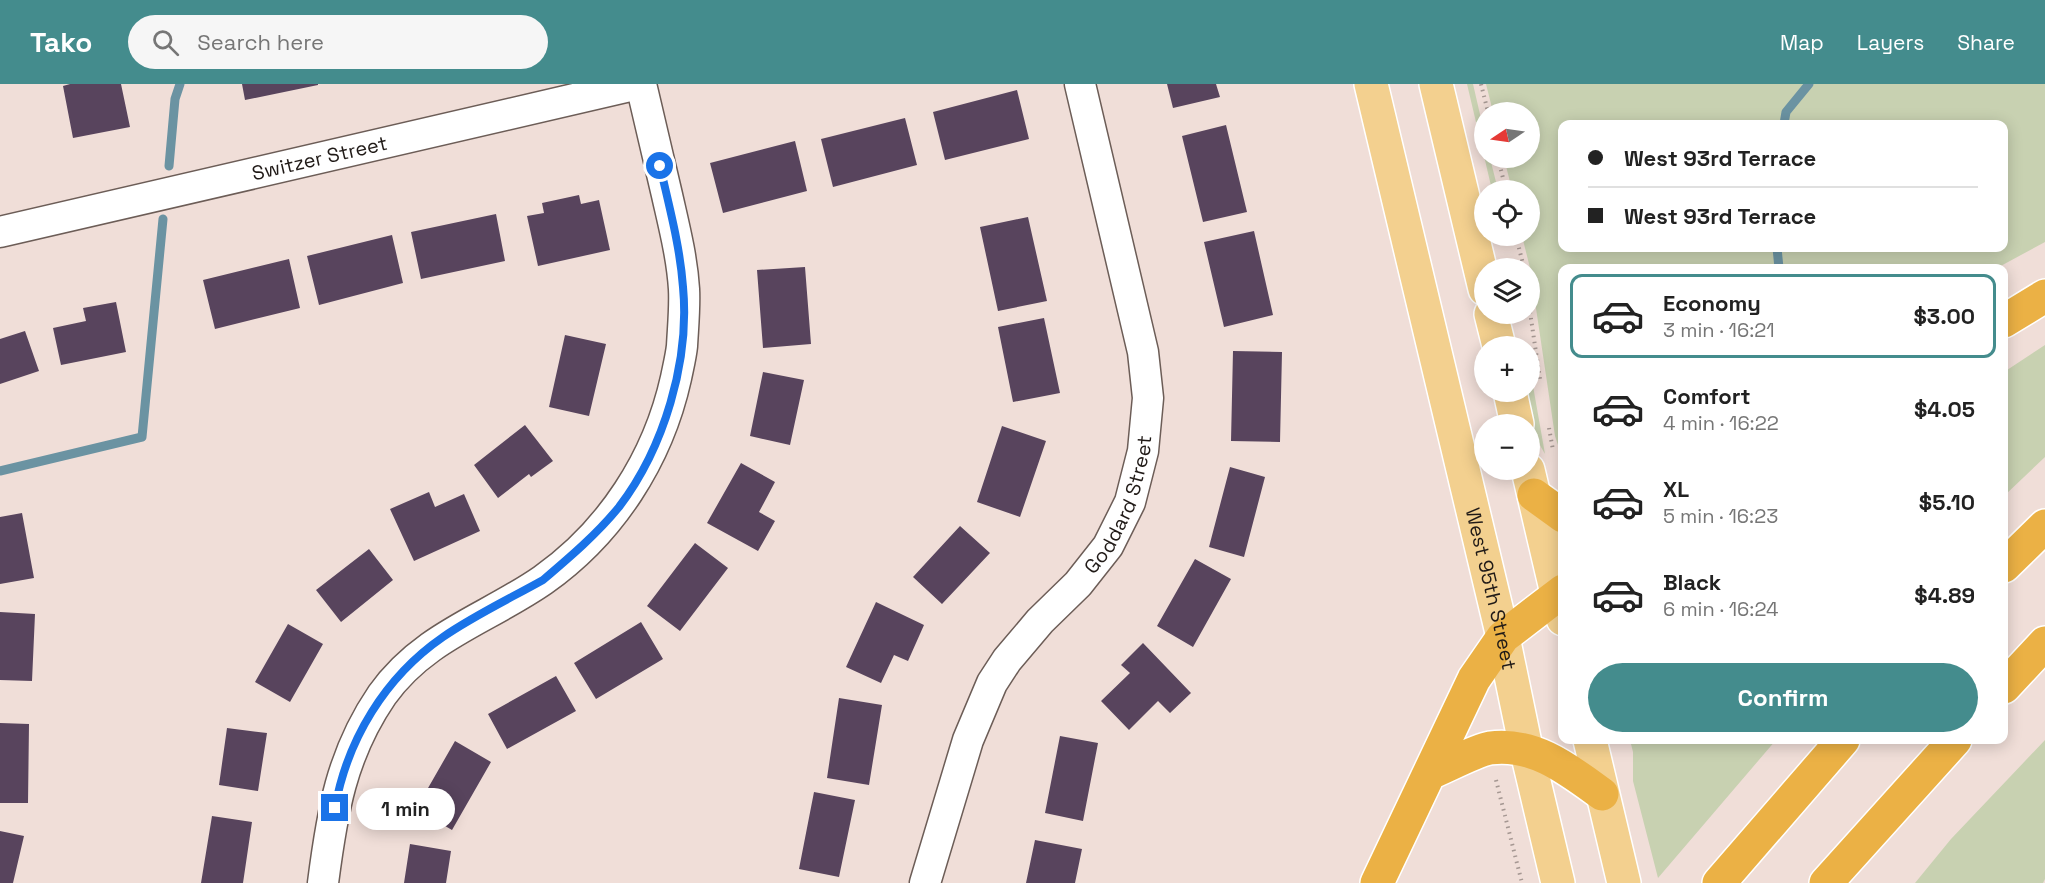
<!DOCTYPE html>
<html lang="en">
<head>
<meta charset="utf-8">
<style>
  body { margin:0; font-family:"Space Grotesk",sans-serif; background:#f6f6f6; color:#222; height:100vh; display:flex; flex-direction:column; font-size:22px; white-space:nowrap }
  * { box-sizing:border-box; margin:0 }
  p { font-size:20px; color:#767676 }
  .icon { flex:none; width:33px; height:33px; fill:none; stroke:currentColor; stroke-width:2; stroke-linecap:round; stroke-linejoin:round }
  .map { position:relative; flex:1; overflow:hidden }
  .side { position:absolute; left:1558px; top:180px; width:450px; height:480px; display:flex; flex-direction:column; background:#fff; border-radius:12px; box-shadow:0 3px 15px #0003 }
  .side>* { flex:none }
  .top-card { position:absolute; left:1558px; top:36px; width:450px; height:132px; border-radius:12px; box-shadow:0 3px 15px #0003; display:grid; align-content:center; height:132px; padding:0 30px; background:#fff }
  .needle { width:39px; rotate:257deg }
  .controls { position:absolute; left:1474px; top:18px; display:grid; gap:12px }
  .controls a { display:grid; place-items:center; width:66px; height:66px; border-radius:50%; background:#fff; box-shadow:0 3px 15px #0003; font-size:30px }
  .end { position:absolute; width:27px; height:27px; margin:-14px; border:8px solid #1a73e8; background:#fff; box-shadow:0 0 0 3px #fff }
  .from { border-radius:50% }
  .bubble { position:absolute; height:42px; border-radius:21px; background:#fff; box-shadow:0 3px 15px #0003; font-size:20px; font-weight:800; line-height:42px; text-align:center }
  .top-card b { display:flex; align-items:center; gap:21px; height:57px; font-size:22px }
  .top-card b+b { border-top:2px solid #e0e0e0 }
  .top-card i { width:15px; height:15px; background:#222 }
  ul { padding:10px 0 0; list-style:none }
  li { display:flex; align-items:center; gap:18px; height:84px; margin:0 12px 9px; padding:0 18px; border:3px solid transparent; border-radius:12px }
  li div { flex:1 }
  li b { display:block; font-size:22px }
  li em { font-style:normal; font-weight:800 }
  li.current { border-color:#448c8d }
  li>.icon { width:54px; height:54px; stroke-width:1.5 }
  .button { display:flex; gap:12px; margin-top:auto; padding:12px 30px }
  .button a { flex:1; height:69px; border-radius:36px; background:#448c8d; color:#fff; font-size:24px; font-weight:800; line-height:69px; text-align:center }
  header { display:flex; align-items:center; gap:36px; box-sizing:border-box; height:84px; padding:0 30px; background:#448c8d; color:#fff }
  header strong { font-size:28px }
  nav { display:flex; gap:33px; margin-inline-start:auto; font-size:21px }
  .search { width:420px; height:54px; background:#f6f6f6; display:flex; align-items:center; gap:15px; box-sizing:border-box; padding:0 21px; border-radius:33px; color:#767676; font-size:22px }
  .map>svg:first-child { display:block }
</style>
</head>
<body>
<header>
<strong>Tako</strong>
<div class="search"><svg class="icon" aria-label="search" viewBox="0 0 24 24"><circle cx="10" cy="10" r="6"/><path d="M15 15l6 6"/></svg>Search here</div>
<nav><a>Map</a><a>Layers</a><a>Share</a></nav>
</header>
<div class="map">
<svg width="2045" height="799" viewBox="0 0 2045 799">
  <rect width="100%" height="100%" fill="#f0ded8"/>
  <!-- green -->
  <path fill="#c8d1b1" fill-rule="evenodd" d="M 1467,0 L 1473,0 L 1485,52 L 1485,74 L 1490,74 L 1498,106 L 1492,106 Z
    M 1486,0 L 2045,0 L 2045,158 L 1997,184 L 1563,184 L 1563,376 L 1555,352 L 1530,184 L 1522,152 L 1530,152 L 1530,106 L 1512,106 L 1504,74 L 1530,74 L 1530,28 L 1493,28 ZM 2004,40 L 2004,164 L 1563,164 L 1563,40 Z
    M 2045,261 L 2045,373 L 2004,412 L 2004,288 Z
    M 1530,285 L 1545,370 C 1533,351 1530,329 1527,308 L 1530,308 Z
    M 1630,656 L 1776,656 L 1658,794 L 1633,697 L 1633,668 Z
    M 2045,656 L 2045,795 L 2043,799 L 1915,799 L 1951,755 Z"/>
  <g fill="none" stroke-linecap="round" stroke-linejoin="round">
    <!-- stream -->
    <path stroke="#6b93a2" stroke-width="9" d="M 1784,40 L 1786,28 L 1809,0
      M 169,82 L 175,15 L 180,0
      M 1777,164 L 1779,184
      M 0,387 L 142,353 L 163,135"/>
  </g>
  <!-- building -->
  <path fill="#58445d" d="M 70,0 L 121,0 L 130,43 L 73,54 L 63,2 Z
    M 242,0 L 318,0 L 318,1 L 245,16 Z
    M 1167,0 L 1216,0 L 1220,13 L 1173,24 Z
    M 1017,6 L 1029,55 L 945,76 L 933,28 Z
    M 905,34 L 917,81 L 833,103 L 821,55 Z
    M 1226,41 L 1247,128 L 1203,138 L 1182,52 Z
    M 795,57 L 807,107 L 723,129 L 710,79 Z
    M 579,111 L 581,120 L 599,116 L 610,166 L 538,182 L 527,132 L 544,129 L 542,119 Z
    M 496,130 L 505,177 L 421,195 L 411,148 Z
    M 1028,133 L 1047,217 L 998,227 L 980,143 Z
    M 1254,147 L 1273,231 L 1224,243 L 1204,158 Z
    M 392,151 L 403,199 L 319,221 L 307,172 Z
    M 289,175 L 300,224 L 215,245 L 203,196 Z
    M 805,183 L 811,260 L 763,264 L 757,186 Z
    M 116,218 L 126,268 L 61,281 L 53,244 L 86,237 L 83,224 Z
    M 1044,234 L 1060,309 L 1013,318 L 998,243 Z
    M 25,247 L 39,287 L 0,300 L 0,255 Z
    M 565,251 L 606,260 L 589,332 L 549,323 Z
    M 1233,267 L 1282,268 L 1280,358 L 1231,357 Z
    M 763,288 L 804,296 L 790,361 L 750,352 Z
    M 525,341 L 553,377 L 531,393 L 529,390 L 498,414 L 474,381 Z
    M 1002,342 L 1046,357 L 1020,433 L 977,418 Z
    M 741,379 L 775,398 L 759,428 L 775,437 L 758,467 L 707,439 Z
    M 1230,383 L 1265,393 L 1244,473 L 1209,463 Z
    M 429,408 L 435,423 L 464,410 L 480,447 L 414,477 L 390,425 Z
    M 22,429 L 34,494 L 0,500 L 0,433 Z
    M 960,442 L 990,469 L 942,520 L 913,493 Z
    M 695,459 L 728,484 L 680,547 L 647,522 Z
    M 369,465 L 393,496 L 341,538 L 316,506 Z
    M 1195,475 L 1231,495 L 1193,563 L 1157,542 Z
    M 876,518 L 924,541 L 908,577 L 894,571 L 881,599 L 846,583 Z
    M 0,528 L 35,530 L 32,597 L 0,596 Z
    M 641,538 L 663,575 L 596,615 L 574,579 Z
    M 288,540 L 323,560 L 290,618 L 255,598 Z
    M 1143,559 L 1191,609 L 1170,629 L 1158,617 L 1129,646 L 1101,617 L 1130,589 L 1121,581 Z
    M 556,592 L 576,627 L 507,665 L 488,630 Z
    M 839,614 L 882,621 L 869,701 L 827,694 Z
    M 0,639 L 29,640 L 28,719 L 0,719 Z
    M 227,644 L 267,649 L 258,707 L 219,701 Z
    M 1060,652 L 1098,659 L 1083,737 L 1045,729 Z
    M 455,657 L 491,678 L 452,746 L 416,725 Z
    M 814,708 L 855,716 L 839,793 L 799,785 Z
    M 212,732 L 252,738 L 243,799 L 201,799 Z
    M 0,747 L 24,752 L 13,799 L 0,799 Z
    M 1035,756 L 1082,765 L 1075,799 L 1026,799 Z
    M 410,760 L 451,767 L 446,799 L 404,799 Z"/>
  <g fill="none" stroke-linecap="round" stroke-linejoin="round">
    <defs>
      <g id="minor">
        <path id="s1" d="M 0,148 L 639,0"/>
        <path d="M 323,799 C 332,729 341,671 382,611 C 424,552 487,535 543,496 C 611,448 658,375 676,294 C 678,284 681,272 682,262 C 683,243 685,223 684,205 C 682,173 674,142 667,111 C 658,74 650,37 641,0"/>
        <path id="s2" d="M 925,799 L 968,656 L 992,599 L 1007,576 L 1040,537 L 1078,500 L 1108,462 L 1130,418 L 1143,367 L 1148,314 L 1143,268 L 1080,0"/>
      </g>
      <g id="primary">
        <path id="s3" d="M 1371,0 L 1503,553 L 1526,664 L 1558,799"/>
        <path d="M 1436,0 L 1485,205"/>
        <path d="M 1491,230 L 1499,262"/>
        <path d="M 1510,308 L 1517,340"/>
        <path d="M 1528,386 L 1563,535"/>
        <path d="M 1590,656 L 1624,799"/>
      </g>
      <path id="motorway" d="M 2004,237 L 2045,212
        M 1534,411 L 1563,432
        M 2004,482 L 2045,442
        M 2004,603 L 2045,559
        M 1430,689 C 1445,683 1477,666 1490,664 C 1534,658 1569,686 1602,710
        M 1377,799 L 1474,595 L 1503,553 L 1563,507
        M 1719,799 L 1843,656
        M 1826,799 L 1955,656"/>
    </defs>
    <!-- minor casing -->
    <use href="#minor" stroke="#6c5d57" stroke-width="33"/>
    <!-- primary casing -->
    <use href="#primary" stroke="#fff" stroke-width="36"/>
    <!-- motorway casing -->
    <use href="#motorway" stroke="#fff" stroke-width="36"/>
    <!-- path -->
    <path stroke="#a59792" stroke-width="4" stroke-dasharray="1.5 4.5" stroke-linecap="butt" d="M 1481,0 L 1488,28
      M 1498,74 L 1506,106
      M 1516,152 L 1524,184
      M 1530,228 L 1540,295
      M 1549,344 L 1553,366
      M 1496,696 L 1522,799"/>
    <!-- minor -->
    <use href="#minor" stroke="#fff" stroke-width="30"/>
    <!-- primary -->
    <use href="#primary" stroke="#f3d08f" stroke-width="33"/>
    <!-- motorway -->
    <use href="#motorway" stroke="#ebb145" stroke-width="33"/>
  </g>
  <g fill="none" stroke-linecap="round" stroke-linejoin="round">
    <!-- route -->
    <path stroke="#1a73e8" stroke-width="8" d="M 335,724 C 347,656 385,593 443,553 C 473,532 511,514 543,496 C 570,473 597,450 619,423 C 664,364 690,277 683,203 C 680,162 669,122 660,82"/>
  </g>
  <g text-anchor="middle" stroke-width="6" stroke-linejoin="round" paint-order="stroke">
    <!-- street labels -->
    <g font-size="20" fill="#201a17" stroke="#fff">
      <text dy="7" stroke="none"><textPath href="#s1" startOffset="328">Switzer Street</textPath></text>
      <text dy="7" stroke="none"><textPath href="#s2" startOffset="434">Goddard Street</textPath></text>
      <text dy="7" stroke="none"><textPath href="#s3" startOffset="519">West 95th Street</textPath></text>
    </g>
  </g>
</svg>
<div class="controls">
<a><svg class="needle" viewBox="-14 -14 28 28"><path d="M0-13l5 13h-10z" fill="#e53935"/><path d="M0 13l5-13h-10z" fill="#767676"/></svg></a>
<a><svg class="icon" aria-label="locate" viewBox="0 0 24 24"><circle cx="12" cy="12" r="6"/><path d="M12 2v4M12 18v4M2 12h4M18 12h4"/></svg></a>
<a><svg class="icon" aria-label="layers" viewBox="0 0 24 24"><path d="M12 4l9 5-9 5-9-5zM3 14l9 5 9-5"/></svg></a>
<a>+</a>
<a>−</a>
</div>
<i class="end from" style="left:660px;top:82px"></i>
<i class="end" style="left:335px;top:724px"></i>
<div class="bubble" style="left:356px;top:704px;width:99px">1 min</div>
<div class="top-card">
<b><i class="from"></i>West 93rd Terrace</b>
<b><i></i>West 93rd Terrace</b>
</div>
<section class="side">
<ul>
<li class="current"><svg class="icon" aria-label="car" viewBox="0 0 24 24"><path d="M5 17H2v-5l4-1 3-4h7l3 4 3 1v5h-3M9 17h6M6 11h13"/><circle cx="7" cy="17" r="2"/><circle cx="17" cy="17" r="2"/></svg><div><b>Economy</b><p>3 min · 16:21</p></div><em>$3.00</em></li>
<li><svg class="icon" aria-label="car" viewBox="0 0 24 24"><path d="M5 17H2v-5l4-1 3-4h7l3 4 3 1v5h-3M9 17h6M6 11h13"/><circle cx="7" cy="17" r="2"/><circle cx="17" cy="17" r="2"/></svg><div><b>Comfort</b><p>4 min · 16:22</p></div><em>$4.05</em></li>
<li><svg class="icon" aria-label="car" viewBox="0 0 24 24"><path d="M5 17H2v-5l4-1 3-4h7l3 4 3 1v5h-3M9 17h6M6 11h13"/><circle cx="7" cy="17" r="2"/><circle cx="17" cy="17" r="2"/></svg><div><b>XL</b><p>5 min · 16:23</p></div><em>$5.10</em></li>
<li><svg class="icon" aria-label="car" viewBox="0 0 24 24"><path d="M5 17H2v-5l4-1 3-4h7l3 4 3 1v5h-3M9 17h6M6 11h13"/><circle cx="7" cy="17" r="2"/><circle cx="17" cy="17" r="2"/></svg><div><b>Black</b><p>6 min · 16:24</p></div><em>$4.89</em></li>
</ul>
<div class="button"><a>Confirm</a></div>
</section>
</div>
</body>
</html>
